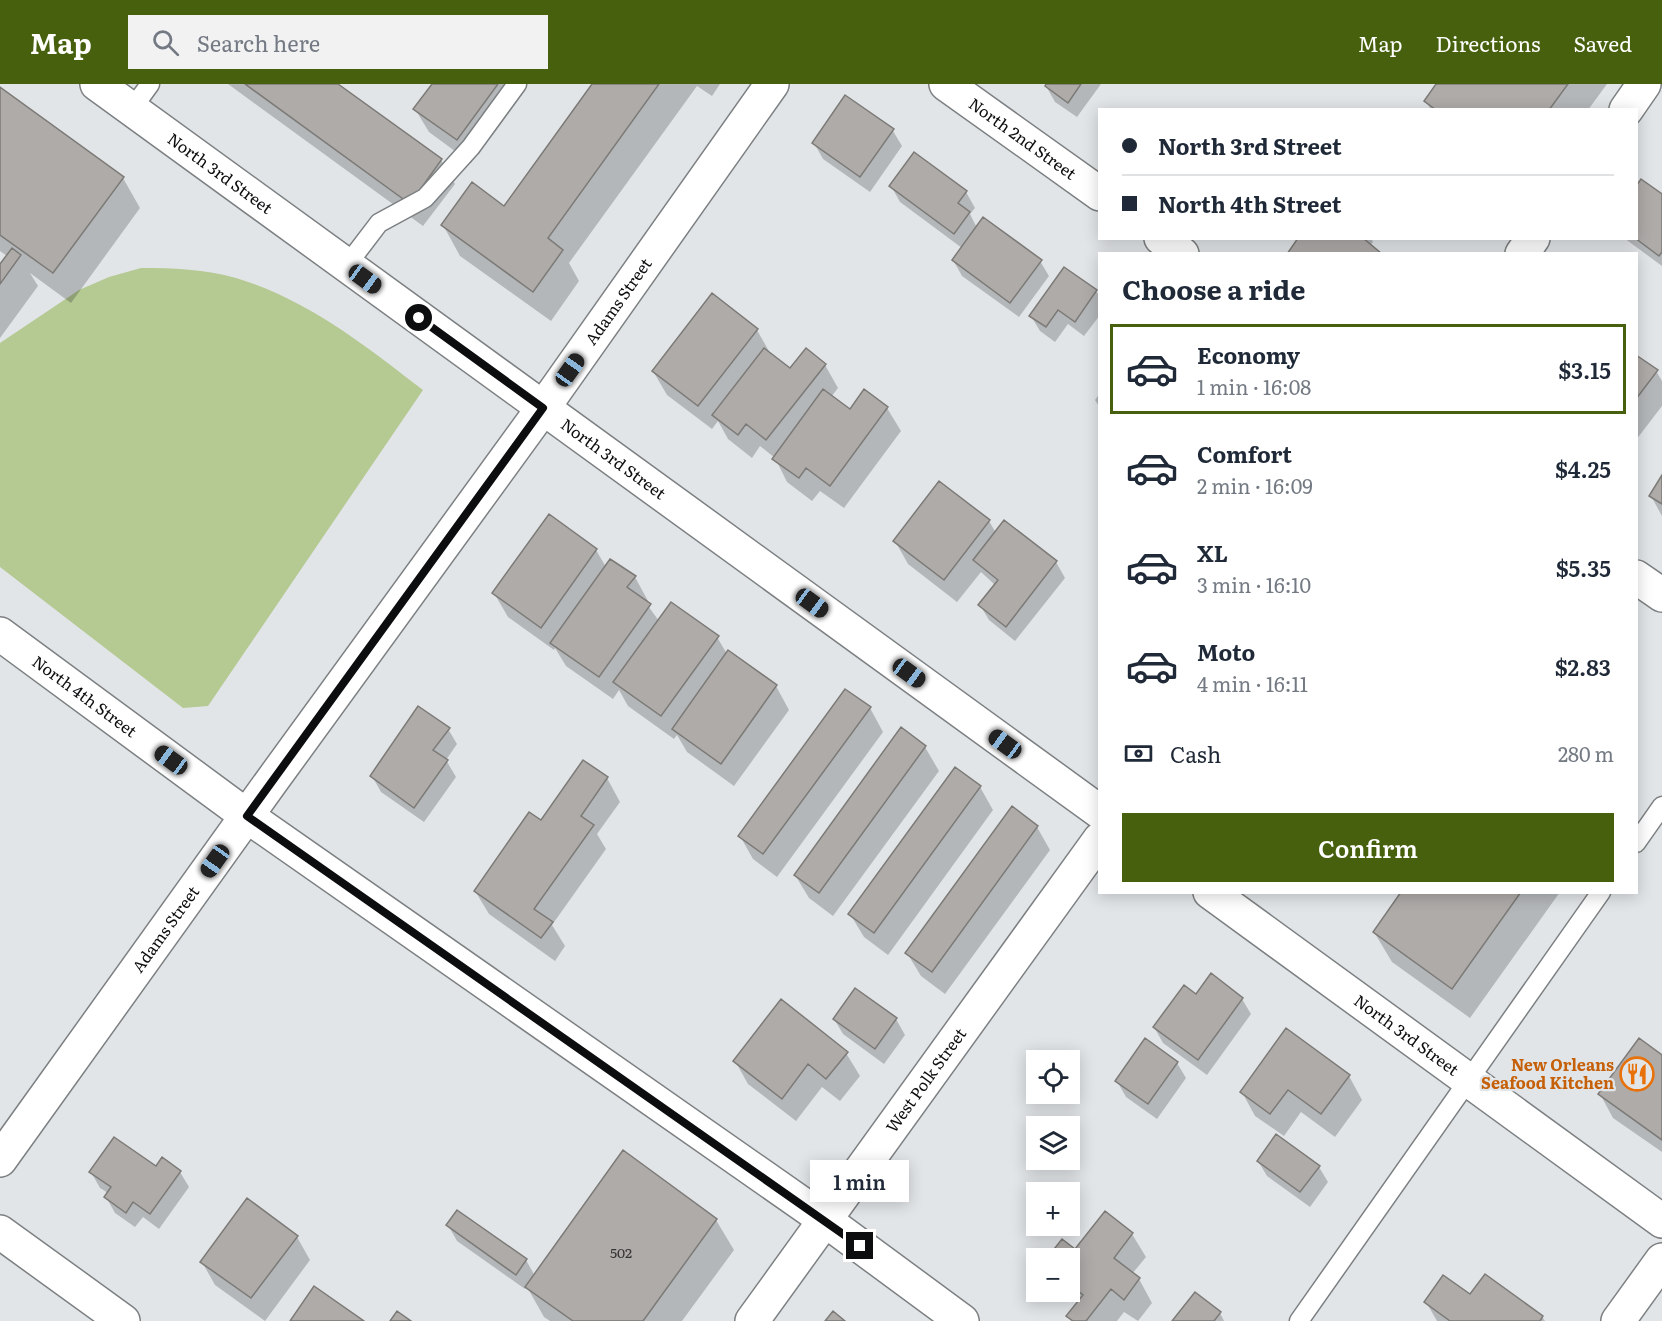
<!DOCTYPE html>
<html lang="en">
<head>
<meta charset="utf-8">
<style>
  body { margin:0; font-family:Literata,serif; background:#f2f2f3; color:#1f2937; height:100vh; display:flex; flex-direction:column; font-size:22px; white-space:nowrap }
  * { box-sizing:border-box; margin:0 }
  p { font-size:20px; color:#747a83 }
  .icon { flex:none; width:33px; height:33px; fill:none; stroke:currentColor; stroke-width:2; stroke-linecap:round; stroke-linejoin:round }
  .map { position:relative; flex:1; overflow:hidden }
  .side { position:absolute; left:1098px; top:168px; width:540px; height:642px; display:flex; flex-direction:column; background:#fff; border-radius:0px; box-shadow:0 3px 15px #0003 }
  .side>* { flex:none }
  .hud { position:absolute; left:1098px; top:24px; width:540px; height:132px; border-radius:0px; box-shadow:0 3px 15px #0003; display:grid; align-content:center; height:132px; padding:0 24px; background:#fff }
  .buttons { position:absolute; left:1026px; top:966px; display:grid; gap:12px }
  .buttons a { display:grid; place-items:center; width:54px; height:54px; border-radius:0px; background:#fff; box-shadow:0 3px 15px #0003; font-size:30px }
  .end { position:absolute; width:27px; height:27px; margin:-14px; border:8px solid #0c0d0e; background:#fff; box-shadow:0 0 0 3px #fff }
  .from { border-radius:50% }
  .bubble { position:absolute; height:42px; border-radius:0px; background:#fff; box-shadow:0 3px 15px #0003; font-size:20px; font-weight:600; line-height:42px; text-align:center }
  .car { position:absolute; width:18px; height:36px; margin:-18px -9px; border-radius:8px; box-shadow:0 0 4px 2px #0007; background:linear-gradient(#222 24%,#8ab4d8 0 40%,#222 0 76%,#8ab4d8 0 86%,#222 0) }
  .hud b { display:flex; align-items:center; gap:21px; height:57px; font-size:22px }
  .hud b+b { border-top:2px solid #e0e1e3 }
  .hud i { width:15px; height:15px; background:#1f2937 }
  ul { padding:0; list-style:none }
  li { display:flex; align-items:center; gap:18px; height:90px; margin:0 12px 9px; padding:0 12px; border:3px solid transparent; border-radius:0px }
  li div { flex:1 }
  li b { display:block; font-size:22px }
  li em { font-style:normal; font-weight:600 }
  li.active { border-color:#47600d }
  li>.icon { width:54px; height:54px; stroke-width:1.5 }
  h2 { padding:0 24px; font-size:27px; line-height:72px }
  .pay { display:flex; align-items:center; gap:15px; height:66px; padding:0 24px; font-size:22px }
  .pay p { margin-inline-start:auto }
  .action { display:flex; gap:12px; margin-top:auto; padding:12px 24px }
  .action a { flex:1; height:69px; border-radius:0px; background:#47600d; color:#fff; font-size:24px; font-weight:600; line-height:69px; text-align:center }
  header { display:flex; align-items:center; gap:36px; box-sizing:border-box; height:84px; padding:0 30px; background:#47600d; color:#fff }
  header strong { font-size:28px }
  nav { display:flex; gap:33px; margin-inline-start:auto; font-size:21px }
  .search { width:420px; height:54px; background:#f2f2f3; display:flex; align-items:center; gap:15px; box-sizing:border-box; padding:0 21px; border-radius:0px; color:#747a83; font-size:22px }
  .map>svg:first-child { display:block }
</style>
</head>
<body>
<header>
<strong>Map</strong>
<div class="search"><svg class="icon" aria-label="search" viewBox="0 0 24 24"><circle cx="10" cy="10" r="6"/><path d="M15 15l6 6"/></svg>Search here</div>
<nav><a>Map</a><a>Directions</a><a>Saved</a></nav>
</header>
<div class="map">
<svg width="1662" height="1237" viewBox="0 0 1662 1237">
  <rect width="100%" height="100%" fill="#e2e5e8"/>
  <!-- green -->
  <path fill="#b5c993" d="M 141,184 C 173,184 205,185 236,194 C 307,215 366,262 423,306 L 208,622 L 183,624 L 0,483 L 0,259 L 79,206 L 109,193 Z"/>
  <!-- shadow -->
  <path fill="#0003" d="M 228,0 L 335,0 L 441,76 L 455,100 L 423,142 Z
    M 433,0 L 527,0 L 471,79 L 429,48 L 415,25 Z
    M 594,0 L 720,0 L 712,12 L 697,2 L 569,179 L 579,197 L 551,237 L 460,172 L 443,141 L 505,124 Z
    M 1048,0 L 1101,0 L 1077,33 L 1055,18 L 1046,2 Z
    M 1438,0 L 1607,0 L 1588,26 L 1431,26 L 1426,17 Z
    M 0,5 L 123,94 L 140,124 L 71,219 L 30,189 L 38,202 L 0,254 L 0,183 L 7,172 L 0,167 Z
    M 846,13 L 893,47 L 902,62 L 870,108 L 823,75 L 814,59 Z
    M 891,102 L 966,108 L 975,124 L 970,130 L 977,144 L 1040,177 L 1049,192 L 1019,233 L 962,192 L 953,176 L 962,164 L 900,118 Z
    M 1662,112 L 1662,182 L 1624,154 L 1636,154 Z
    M 1300,154 L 1371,154 L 1373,158 L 1370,162 Z
    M 1065,185 L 1096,207 L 1100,213 L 1100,231 L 1084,252 L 1068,240 L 1055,258 L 1040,247 L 1031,232 Z
    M 757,246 L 770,269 L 791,286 L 825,281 L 838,304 L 831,313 L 850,327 L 887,324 L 901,347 L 844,424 L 820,407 L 812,417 L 787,398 L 775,374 L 760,362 L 752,374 L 728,355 L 718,337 L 712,345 L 667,311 L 653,287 Z
    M 1636,273 L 1656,287 L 1662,297 L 1662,322 L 1636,356 Z
    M 1100,309 L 1100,324 L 1095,316 Z
    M 1662,394 L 1662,432 L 1651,412 Z
    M 989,437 L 996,449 L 1056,478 L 1065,494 L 1015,557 L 989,536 L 980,521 L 995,501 L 981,488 L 957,518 L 908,480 L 895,457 Z
    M 596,466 L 606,483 L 635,493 L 648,517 L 646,519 L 659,537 L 717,553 L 727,570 L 729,568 L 776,602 L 789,626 L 734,702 L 687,668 L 677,651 L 674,655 L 628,622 L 619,606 L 613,615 L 566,582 L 555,564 L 554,566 L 508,533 L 494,509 Z
    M 870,624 L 883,648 L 777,793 L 753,775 L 740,752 Z
    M 448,645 L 457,660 L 446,676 L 456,693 L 424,738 L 381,708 L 372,692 Z
    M 901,645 L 925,663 L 939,687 L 833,832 L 809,814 L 795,791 Z
    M 607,694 L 620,718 L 597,750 L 606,765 L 552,841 L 565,862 L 555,877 L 489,830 L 475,807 L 541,738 Z
    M 980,703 L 993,726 L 888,871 L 864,853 L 850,830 Z
    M 1037,743 L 1050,766 L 945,910 L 921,892 L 907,869 Z
    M 1403,808 L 1560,808 L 1470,934 L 1392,878 L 1374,848 Z
    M 1196,912 L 1242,915 L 1251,930 L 1207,991 L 1163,959 L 1154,943 Z
    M 834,935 L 896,935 L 905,951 L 884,980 L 843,950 Z
    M 846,969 L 860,992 L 840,1017 L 822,1003 L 796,1037 L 748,1000 L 735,977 Z
    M 1662,972 L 1662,1068 L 1613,1034 L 1600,1010 Z
    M 1177,979 L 1186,994 L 1157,1035 L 1126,1013 L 1117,997 Z
    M 1349,992 L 1362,1016 L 1335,1053 L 1301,1028 L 1284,1052 L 1255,1032 L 1242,1008 Z
    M 1258,1077 L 1319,1083 L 1328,1098 L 1310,1123 L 1267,1092 Z
    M 156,1084 L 180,1088 L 189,1103 L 159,1145 L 143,1133 L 135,1143 L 115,1129 L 106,1113 L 108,1109 L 100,1104 L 91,1088 Z
    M 716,1136 L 734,1166 L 682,1237 L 550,1237 L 544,1233 L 527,1203 L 525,1205 L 457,1157 L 448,1141 L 526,1176 L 535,1192 Z
    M 1132,1150 L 1146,1173 L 1132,1190 L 1139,1195 L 1152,1219 L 1138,1237 L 1124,1228 L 1117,1237 L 1071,1237 L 1068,1232 L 1078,1219 L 1064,1208 L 1070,1208 L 1070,1174 L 1049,1174 L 1063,1157 L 1075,1167 Z
    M 297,1153 L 310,1176 L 265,1237 L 215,1201 L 202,1178 Z
    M 1471,1213 L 1542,1233 L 1545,1237 L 1437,1237 L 1426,1218 Z
    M 1220,1229 L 1224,1237 L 1174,1237 Z"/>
  <!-- building -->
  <path fill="#aeaba9" stroke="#7c7a77" stroke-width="1.5" d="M 245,0 L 338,0 L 442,75 L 410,120 Z
    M 432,0 L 498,0 L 457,56 L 413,25 Z
    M 592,0 L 659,0 L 548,154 L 563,166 L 533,208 L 441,141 L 472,98 L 504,122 Z
    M 1046,0 L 1081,0 L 1068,19 L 1045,2 Z
    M 1436,0 L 1568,0 L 1549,26 L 1436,26 L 1424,17 Z
    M 0,3 L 124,93 L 53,189 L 0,151 Z
    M 845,11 L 894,45 L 860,93 L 812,59 Z
    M 914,68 L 967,107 L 958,119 L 970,128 L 954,150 L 889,102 Z
    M 1641,95 L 1662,110 L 1662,168 L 1659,172 L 1635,154 L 1636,154 L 1636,102 Z
    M 983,133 L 1042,176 L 1010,219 L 952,176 Z
    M 1298,154 L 1363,154 L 1382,170 L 1287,170 Z
    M 12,164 L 21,171 L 0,200 L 0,180 Z
    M 1064,183 L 1097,206 L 1075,238 L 1058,226 L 1046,243 L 1029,232 Z
    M 712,209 L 758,245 L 698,322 L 652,287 Z
    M 764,264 L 790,284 L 806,264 L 826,280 L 766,356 L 746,340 L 738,351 L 712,331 Z
    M 1636,271 L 1658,286 L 1636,315 Z
    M 823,305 L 850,325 L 864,305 L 888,323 L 830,402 L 806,384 L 799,394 L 772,375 Z
    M 1662,391 L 1662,420 L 1649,412 Z
    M 939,397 L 990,436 L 944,496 L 893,457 Z
    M 549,430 L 597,465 L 541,544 L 492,509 Z
    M 1004,436 L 1057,477 L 1006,543 L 978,521 L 998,496 L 973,476 Z
    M 610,475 L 636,492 L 627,503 L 651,520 L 599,593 L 550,559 Z
    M 671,518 L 719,552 L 661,632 L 613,598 Z
    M 728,566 L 777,601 L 721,680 L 672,645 Z
    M 845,605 L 871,623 L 763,770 L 738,752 Z
    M 418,622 L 450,644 L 433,666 L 448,676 L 414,724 L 370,692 Z
    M 901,643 L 926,662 L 819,809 L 794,791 Z
    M 583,676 L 608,693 L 581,732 L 594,741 L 534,825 L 553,838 L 541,854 L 474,807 L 529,728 L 541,736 Z
    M 955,683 L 981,702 L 874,849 L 848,830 Z
    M 1012,722 L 1038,742 L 932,888 L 905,869 Z
    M 1401,808 L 1521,808 L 1452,905 L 1373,848 Z
    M 1211,889 L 1243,914 L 1198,976 L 1153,943 L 1184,901 L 1196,910 Z
    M 855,904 L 897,934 L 875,965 L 833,935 Z
    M 781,915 L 848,968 L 826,995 L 808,980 L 782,1015 L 733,977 Z
    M 1286,944 L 1350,991 L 1321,1030 L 1288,1006 L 1270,1030 L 1240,1008 Z
    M 1145,954 L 1178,978 L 1148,1020 L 1115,997 Z
    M 1639,954 L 1662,971 L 1662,1056 L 1598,1010 Z
    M 1276,1050 L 1320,1082 L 1300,1108 L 1257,1077 Z
    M 114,1053 L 156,1082 L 162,1073 L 181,1087 L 150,1130 L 133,1118 L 126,1129 L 104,1113 L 111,1103 L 89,1088 Z
    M 623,1066 L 717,1135 L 643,1237 L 573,1237 L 525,1203 Z
    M 247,1114 L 298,1152 L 251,1214 L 200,1178 Z
    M 457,1126 L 527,1175 L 516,1191 L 446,1141 Z
    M 1105,1127 L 1133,1149 L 1114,1174 L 1140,1194 L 1124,1216 L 1111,1205 L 1086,1237 L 1073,1237 L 1066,1232 L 1083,1211 L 1070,1201 L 1070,1174 L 1047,1174 L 1062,1155 L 1075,1165 Z
    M 1485,1190 L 1543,1232 L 1540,1237 L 1450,1237 L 1424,1218 L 1443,1191 L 1470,1210 Z
    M 314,1202 L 364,1237 L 290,1237 Z
    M 1195,1208 L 1221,1228 L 1214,1237 L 1172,1237 Z
    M 397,1227 L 411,1237 L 390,1237 Z
    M 833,1227 L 845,1237 L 825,1237 Z"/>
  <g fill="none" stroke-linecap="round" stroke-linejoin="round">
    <defs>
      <path id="service" d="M 132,25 L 150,0
        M 347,181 L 379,139 L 425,114 L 471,63 L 517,0
        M 1636,759 L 1662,722
        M 1299,1237 L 1601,808"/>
      <g id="minor">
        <path id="s1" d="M 97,0 L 1100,728"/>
        <path id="s2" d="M 946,0 L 1100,110"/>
        <path d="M 1626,26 L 1644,0"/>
        <path d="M 1161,154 L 1182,170"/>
        <path d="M 1522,170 L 1533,154"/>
        <path d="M 1636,493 L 1662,511"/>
        <path id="s3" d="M 0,550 L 247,732 L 825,1136 L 962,1237"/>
        <path id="s4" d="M 1210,808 L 1662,1137"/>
        <path id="s5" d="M 0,1076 L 271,698 L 543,324 L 772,0"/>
        <path d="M 0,1148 L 123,1237"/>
        <path id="s6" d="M 752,1237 L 1100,755"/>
      </g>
      <path id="secondary" d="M 1618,1237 L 1662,1176"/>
    </defs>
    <!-- service casing -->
    <use href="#service" stroke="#7d8082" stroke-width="21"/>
    <!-- minor casing -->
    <use href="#minor" stroke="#7d8082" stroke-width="36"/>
    <!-- secondary casing -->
    <use href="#secondary" stroke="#7d8082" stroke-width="36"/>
    <!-- service -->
    <use href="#service" stroke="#fff" stroke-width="18"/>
    <!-- minor -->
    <use href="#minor" stroke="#fff" stroke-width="33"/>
    <!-- secondary -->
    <use href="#secondary" stroke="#fff" stroke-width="33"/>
  </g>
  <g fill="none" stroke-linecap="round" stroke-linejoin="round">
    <!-- route -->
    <path stroke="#0c0d0e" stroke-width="8" d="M 419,234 L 543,324 L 247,732 L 860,1162"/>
  </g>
  <!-- icons -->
  <defs>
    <symbol id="restaurant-ring" viewBox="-11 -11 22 22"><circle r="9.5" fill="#e2e5e8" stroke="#e8710a" stroke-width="1.5"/><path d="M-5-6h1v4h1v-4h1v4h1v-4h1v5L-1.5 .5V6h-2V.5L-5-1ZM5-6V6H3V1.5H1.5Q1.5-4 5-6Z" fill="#e8710a"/></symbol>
  </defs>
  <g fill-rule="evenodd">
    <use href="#restaurant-ring" x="1618" y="971" width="38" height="38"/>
  </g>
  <g text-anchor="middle" stroke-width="4.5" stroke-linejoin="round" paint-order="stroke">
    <!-- number labels -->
    <g font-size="14" fill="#343435">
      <text x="621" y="1174">502</text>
    </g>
    <!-- street labels -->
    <g font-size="16" fill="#0c0d0e" stroke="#e2e5e8">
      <text dy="6" stroke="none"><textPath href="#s2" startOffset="94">North 2nd Street</textPath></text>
      <text dy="6" stroke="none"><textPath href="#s1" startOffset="152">North 3rd Street</textPath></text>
      <text dy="6" stroke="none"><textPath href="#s5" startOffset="1058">Adams Street</textPath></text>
      <text dy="6" stroke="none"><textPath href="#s1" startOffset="638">North 3rd Street</textPath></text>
      <text dy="6" stroke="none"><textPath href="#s3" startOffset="105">North 4th Street</textPath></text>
      <text dy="6" stroke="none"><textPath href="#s5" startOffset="284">Adams Street</textPath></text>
      <text dy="6" stroke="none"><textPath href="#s4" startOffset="243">North 3rd Street</textPath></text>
      <text dy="6" stroke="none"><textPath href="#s6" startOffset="297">West Polk Street</textPath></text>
    </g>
    <!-- food labels -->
    <g font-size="16" font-weight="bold" fill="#c56008" stroke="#e2e5e8" text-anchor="end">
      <text x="1614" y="987">New Orleans<tspan x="1614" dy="18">Seafood Kitchen</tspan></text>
    </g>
  </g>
</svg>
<div class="buttons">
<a><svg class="icon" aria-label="locate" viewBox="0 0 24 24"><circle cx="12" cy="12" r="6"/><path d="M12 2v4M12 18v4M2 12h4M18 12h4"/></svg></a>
<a><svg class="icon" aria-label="layers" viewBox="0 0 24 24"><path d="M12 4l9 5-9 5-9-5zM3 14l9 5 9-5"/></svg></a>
<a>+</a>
<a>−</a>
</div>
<i class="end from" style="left:419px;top:234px"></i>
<i class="end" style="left:860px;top:1162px"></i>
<div class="bubble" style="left:810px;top:1076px;width:99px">1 min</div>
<i class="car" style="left:365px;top:195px;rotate:126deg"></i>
<i class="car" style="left:570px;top:286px;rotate:35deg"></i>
<i class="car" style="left:812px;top:519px;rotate:126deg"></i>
<i class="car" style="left:909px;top:589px;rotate:126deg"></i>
<i class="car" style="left:1005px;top:660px;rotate:306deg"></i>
<i class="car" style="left:171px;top:676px;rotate:306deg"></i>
<i class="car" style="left:215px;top:777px;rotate:215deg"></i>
<div class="hud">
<b><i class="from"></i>North 3rd Street</b>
<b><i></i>North 4th Street</b>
</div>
<section class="side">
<h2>Choose a ride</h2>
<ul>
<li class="active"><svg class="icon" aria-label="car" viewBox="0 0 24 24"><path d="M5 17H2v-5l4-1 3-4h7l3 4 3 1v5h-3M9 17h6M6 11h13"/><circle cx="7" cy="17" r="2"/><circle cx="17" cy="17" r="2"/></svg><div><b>Economy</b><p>1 min · 16:08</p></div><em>$3.15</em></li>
<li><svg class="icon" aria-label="car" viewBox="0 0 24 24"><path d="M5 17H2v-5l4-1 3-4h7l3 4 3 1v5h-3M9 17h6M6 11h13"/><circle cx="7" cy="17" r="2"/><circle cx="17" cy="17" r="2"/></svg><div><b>Comfort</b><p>2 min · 16:09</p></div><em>$4.25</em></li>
<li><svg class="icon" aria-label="car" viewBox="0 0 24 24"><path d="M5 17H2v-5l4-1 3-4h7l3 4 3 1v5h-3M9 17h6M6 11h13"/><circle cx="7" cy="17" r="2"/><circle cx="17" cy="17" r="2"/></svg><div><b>XL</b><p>3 min · 16:10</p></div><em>$5.35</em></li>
<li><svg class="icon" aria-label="car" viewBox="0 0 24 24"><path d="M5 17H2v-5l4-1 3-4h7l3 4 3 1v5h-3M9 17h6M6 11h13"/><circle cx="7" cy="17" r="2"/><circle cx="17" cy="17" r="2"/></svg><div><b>Moto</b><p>4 min · 16:11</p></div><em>$2.83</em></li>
</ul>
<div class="pay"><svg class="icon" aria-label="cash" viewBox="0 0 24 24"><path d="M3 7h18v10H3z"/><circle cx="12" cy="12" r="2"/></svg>Cash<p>280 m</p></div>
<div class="action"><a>Confirm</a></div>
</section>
</div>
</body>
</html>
